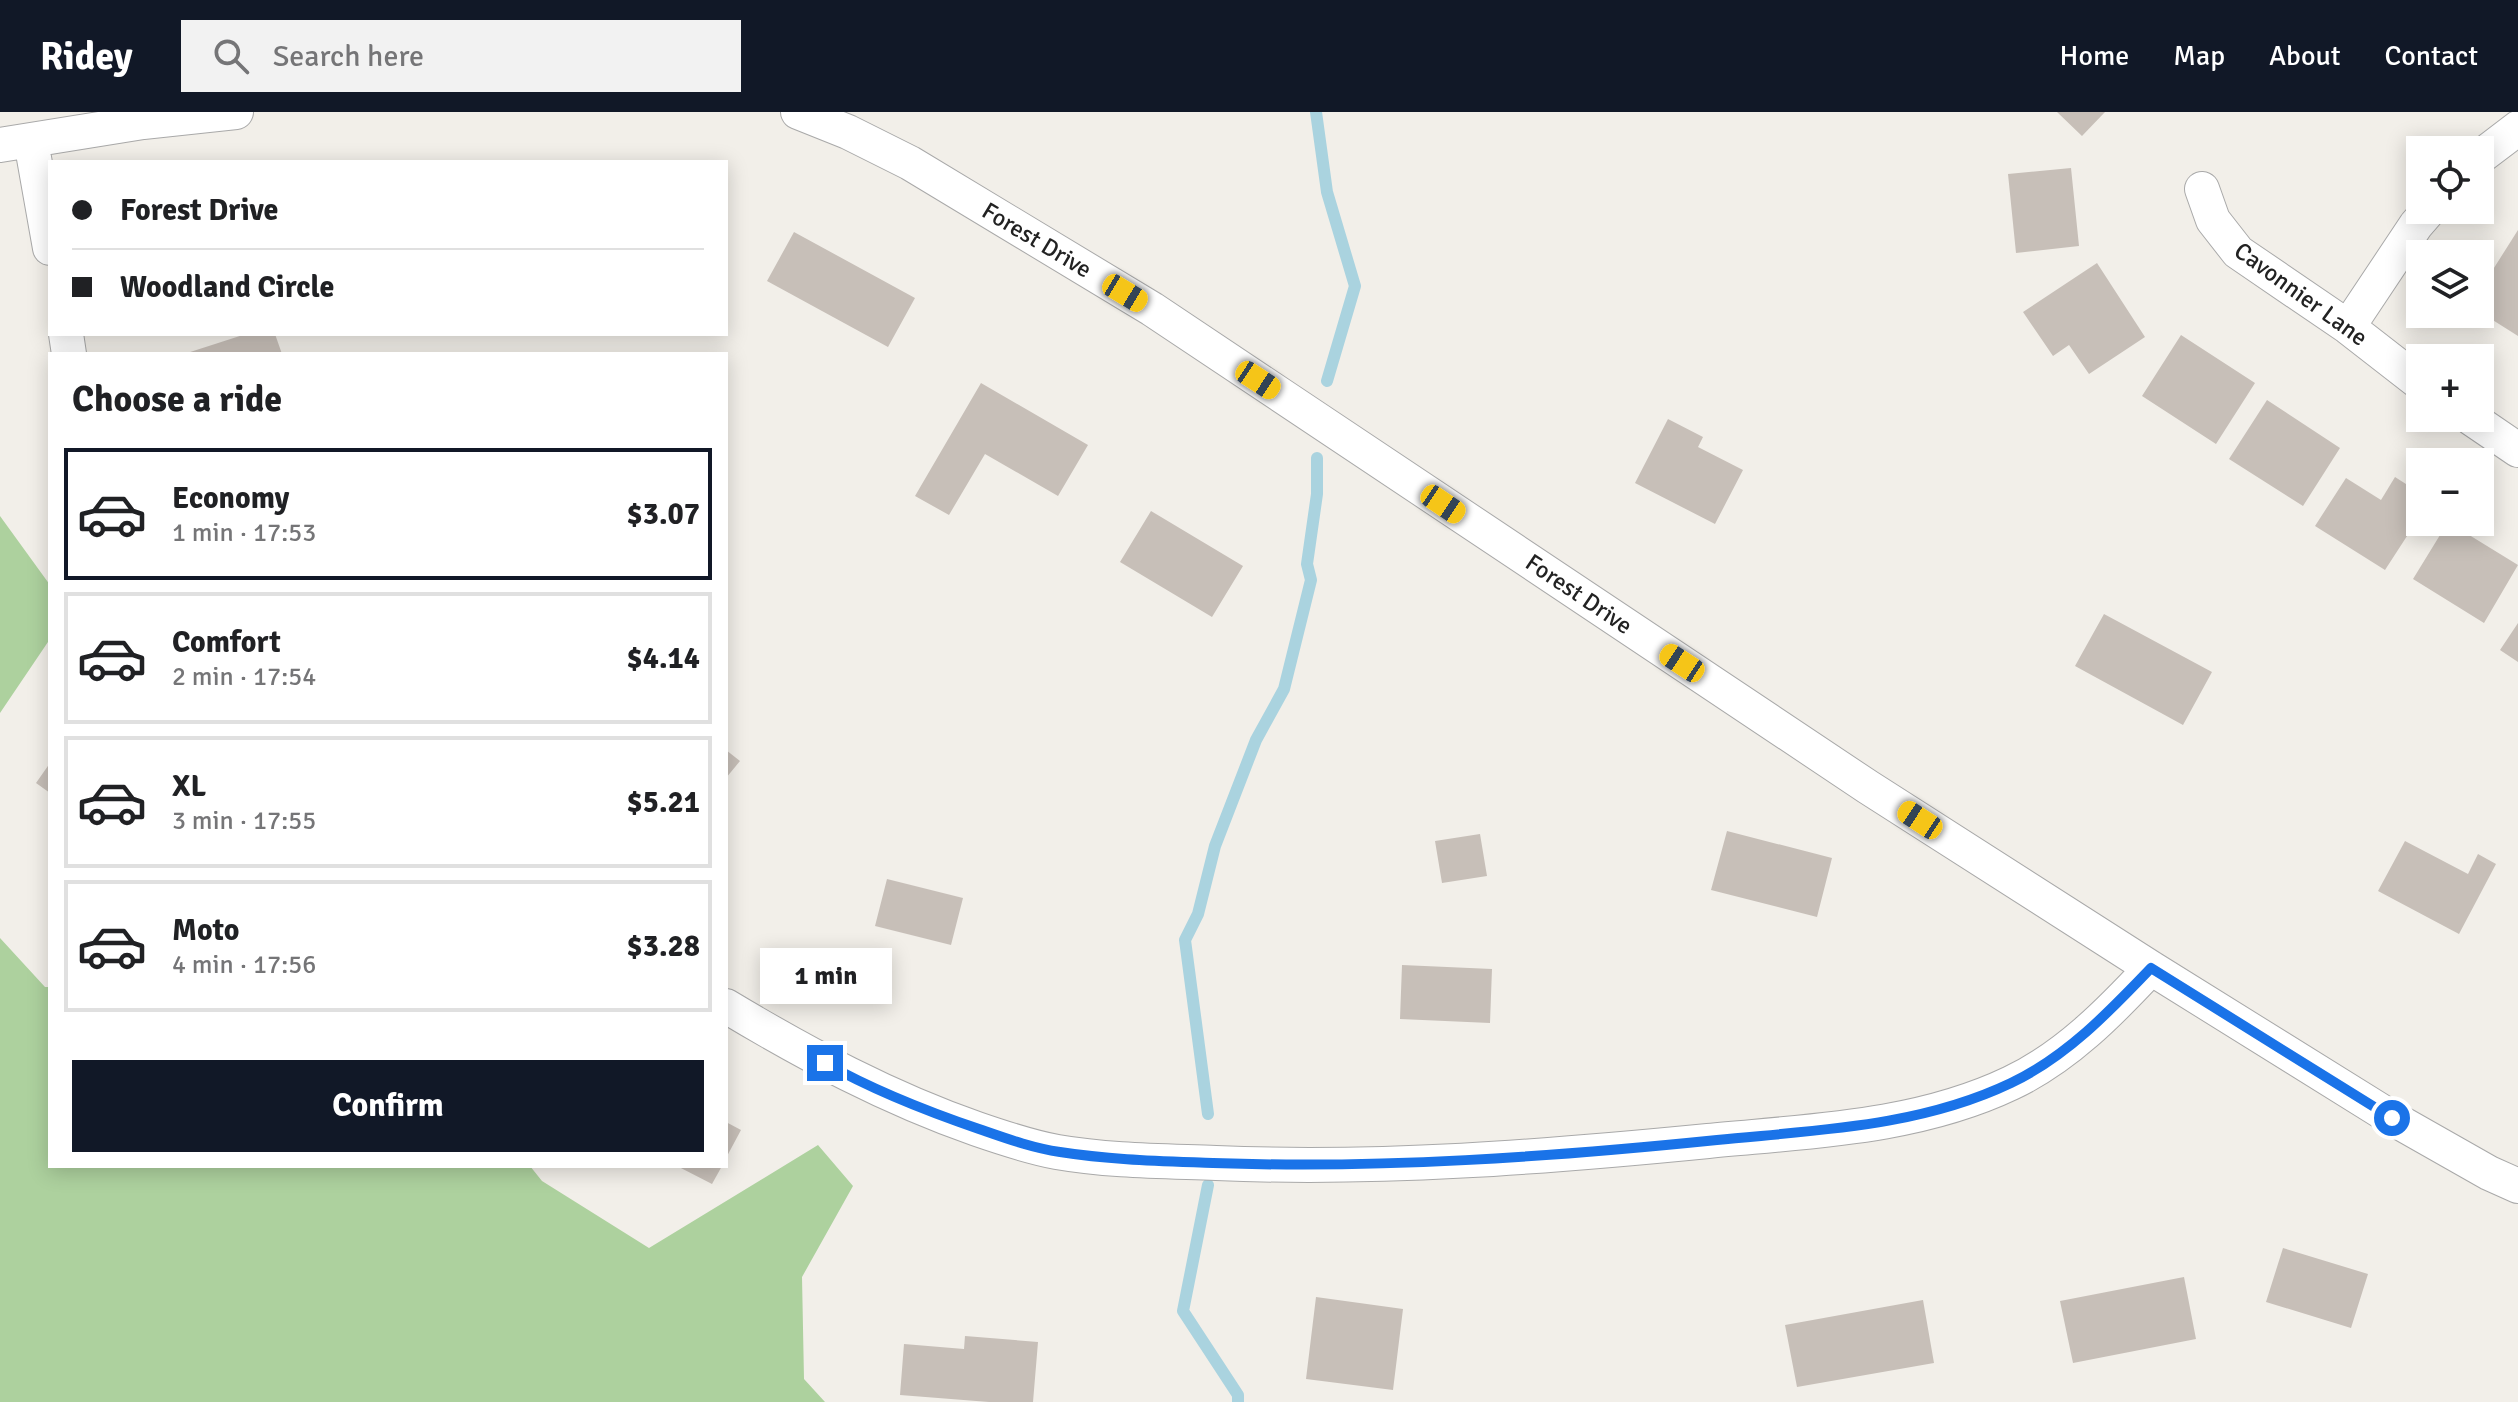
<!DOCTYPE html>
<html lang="en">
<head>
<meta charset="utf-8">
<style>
  body { margin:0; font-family:Signika,sans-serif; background:#f2f2f2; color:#202124; height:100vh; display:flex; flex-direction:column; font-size:30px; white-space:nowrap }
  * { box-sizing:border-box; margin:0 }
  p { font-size:26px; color:#757577 }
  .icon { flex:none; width:44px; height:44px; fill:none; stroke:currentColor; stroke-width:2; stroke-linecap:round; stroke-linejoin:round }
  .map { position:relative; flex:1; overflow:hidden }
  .panel { position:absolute; left:48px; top:240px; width:680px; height:816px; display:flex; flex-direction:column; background:#fff; border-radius:0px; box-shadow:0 4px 20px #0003 }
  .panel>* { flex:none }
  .top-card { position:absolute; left:48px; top:48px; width:680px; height:176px; border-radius:0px; box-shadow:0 4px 20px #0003; display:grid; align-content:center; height:176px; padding:0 24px; background:#fff }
  .fabs { position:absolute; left:2406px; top:24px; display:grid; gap:16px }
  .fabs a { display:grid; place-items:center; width:88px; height:88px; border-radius:0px; background:#fff; box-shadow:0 4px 20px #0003; font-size:40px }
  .end { position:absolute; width:36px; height:36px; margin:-18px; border:10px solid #1a73e8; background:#fff; box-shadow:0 0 0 4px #fff }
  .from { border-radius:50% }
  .bubble { position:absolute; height:56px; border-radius:0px; background:#fff; box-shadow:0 4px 20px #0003; font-size:26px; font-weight:700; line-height:56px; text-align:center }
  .car { position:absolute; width:24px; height:48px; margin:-24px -12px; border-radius:10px; box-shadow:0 0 6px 2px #0007; background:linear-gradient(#f5c518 24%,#345 0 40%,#f5c518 0 76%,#345 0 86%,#f5c518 0) }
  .top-card b { display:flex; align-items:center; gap:28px; height:76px; font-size:30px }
  .top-card b+b { border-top:2px solid #e0e0e0 }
  .top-card i { width:20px; height:20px; background:#202124 }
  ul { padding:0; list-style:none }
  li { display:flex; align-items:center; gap:24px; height:132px; margin:0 16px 12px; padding:0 8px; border:4px solid #e0e0e0; border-radius:0px }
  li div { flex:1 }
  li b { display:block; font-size:30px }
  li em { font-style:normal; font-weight:700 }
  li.selected { border-color:#111827 }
  li>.icon { width:72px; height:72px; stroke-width:1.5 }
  h2 { padding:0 24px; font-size:36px; line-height:96px }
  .primary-button { display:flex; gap:16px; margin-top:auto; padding:16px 24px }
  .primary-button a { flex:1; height:92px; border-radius:0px; background:#111827; color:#fff; font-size:32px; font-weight:700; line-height:92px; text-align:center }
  header { display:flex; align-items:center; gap:48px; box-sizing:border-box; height:112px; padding:0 40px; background:#111827; color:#fff }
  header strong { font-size:38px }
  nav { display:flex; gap:44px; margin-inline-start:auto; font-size:28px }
  .search { width:560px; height:72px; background:#f2f2f2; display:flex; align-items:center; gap:20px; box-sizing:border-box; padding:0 28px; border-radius:0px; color:#757577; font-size:30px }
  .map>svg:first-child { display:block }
</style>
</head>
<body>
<header>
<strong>Ridey</strong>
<div class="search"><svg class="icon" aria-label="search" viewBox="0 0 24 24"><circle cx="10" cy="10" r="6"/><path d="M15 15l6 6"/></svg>Search here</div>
<nav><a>Home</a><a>Map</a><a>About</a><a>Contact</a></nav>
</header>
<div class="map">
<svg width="2518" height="1290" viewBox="0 0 2518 1290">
  <rect width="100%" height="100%" fill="#f2efe9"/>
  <!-- forest -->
  <path fill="#add19e" d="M 0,404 L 50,473 L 50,527 L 0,601 Z
    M 0,826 L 45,875 L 50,875 L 50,1054 L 530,1054 L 542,1069 L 649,1136 L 818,1033 L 853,1074 L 802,1165 L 804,1267 L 825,1290 L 0,1290 Z"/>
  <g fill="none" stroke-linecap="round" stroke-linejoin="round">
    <!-- stream -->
    <path stroke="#aad3df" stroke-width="12" d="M 1316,0 L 1327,80 L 1355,174 L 1327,269
      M 1208,1002 L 1185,828 L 1198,802 L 1215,734 L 1256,628 L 1284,577 L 1311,468 L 1307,452 L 1317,382 L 1317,346
      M 1208,1073 L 1183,1199 L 1238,1283 L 1238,1290"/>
  </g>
  <!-- building -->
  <path fill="#c7bfb8" d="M 2057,0 L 2105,0 L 2082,24 Z
    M 2071,56 L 2079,134 L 2016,141 L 2008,62 Z
    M 2518,118 L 2518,224 L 2480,200 L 2480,178 Z
    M 794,120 L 915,186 L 888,235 L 767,169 Z
    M 2097,151 L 2145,225 L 2089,262 L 2069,233 L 2053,244 L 2023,200 Z
    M 246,222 L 275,222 L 282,242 L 184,242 Z
    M 2181,223 L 2255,271 L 2216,332 L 2142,284 Z
    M 981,271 L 1088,333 L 1058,384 L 985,342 L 949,403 L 915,384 Z
    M 2267,288 L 2340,336 L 2303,394 L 2229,347 Z
    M 1668,307 L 1703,325 L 1698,335 L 1743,358 L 1715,412 L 1635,371 Z
    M 2395,365 L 2420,381 L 2420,404 L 2385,458 L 2315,414 L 2346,366 L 2381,388 Z
    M 1151,399 L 1243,454 L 1212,505 L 1120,450 Z
    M 2448,410 L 2518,453 L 2484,511 L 2413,467 Z
    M 2104,502 L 2212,560 L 2183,613 L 2075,554 Z
    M 2518,511 L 2518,550 L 2500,538 Z
    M 726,638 L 740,649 L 726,666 Z
    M 50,651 L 50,681 L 36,671 Z
    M 1727,719 L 1832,746 L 1817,805 L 1711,778 Z
    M 1480,722 L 1487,764 L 1442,771 L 1435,729 Z
    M 2405,729 L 2468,762 L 2478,742 L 2496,752 L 2459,822 L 2378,779 Z
    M 887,767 L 963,786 L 951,833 L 875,814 Z
    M 1402,853 L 1492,857 L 1490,911 L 1400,907 Z
    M 726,1010 L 741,1018 L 726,1046 Z
    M 677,1054 L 722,1054 L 712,1072 Z
    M 2283,1136 L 2368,1162 L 2351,1216 L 2266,1190 Z
    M 2184,1165 L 2196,1227 L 2073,1251 L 2060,1189 Z
    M 1316,1185 L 1403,1197 L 1393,1278 L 1306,1267 Z
    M 1923,1188 L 1934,1251 L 1797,1275 L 1785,1213 Z
    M 965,1224 L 1038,1230 L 1033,1290 L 989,1290 L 900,1283 L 904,1232 L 964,1237 Z"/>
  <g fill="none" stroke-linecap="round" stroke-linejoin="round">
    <defs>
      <path id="street" d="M 798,0 L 848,20 L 910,51 L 1152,197 L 1868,675 L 2151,856 L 2392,1006 L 2489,1061 L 2518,1074
        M 31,29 L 50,136
        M 0,33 L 143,10 L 236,0
        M 2480,45 L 2518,16
        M 2202,77 L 2213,108 L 2238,140 L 2348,215 L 2420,271
        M 2348,215 L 2416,113 L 2429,98
        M 66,222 L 69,242
        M 2471,306 L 2518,338
        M 726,894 C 806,942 888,986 977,1017 C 1003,1026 1030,1035 1057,1040 C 1109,1049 1163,1049 1216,1051 C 1379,1058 1545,1045 1708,1029 C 1810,1019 1917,1016 2011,971 C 2066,945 2110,900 2151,856"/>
    </defs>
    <!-- street casing -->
    <use href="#street" stroke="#a9a9a9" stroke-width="36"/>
    <!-- street -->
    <use href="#street" stroke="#fff" stroke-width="34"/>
  </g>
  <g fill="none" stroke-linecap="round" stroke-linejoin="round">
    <!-- route -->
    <path stroke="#1a73e8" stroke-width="10" d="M 825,951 C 873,978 926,999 979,1017 C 1005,1026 1032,1036 1060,1040 C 1111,1048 1162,1049 1213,1051 C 1381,1057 1550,1045 1717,1028 C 1817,1018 1919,1015 2011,971 C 2066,945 2109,900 2151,856 L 2392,1006"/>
  </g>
  <g text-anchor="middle" stroke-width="6" stroke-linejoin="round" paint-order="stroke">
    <!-- street labels -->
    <g font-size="24" fill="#222" stroke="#fff">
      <text transform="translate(1037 128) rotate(31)" y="8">Forest Drive</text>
      <text transform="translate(2301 182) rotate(36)" y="8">Cavonnier Lane</text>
      <text transform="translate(1579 482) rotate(34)" y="8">Forest Drive</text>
    </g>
  </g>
</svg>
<div class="fabs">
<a><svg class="icon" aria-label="locate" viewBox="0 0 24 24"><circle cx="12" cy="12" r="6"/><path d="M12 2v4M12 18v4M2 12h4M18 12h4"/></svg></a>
<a><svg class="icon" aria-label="layers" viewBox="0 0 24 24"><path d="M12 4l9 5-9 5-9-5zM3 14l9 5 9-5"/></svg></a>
<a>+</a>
<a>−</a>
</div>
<i class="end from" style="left:2392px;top:1006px"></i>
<i class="end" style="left:825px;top:951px"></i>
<div class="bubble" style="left:760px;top:836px;width:132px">1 min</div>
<i class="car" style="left:1125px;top:181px;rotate:121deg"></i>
<i class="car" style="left:1258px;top:268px;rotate:123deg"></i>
<i class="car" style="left:1443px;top:392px;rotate:124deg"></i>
<i class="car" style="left:1682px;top:551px;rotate:303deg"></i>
<i class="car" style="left:1920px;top:708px;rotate:303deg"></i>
<div class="top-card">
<b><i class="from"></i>Forest Drive</b>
<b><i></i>Woodland Circle</b>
</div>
<section class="panel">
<h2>Choose a ride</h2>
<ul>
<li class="selected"><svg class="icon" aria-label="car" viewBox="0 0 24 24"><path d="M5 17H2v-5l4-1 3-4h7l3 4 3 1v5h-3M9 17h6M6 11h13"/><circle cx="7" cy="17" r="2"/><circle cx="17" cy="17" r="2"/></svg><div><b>Economy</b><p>1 min · 17:53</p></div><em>$3.07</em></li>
<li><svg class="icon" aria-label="car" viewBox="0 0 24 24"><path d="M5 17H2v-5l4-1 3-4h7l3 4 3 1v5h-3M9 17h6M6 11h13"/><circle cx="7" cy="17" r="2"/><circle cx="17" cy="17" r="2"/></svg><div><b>Comfort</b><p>2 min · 17:54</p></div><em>$4.14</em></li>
<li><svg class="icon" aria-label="car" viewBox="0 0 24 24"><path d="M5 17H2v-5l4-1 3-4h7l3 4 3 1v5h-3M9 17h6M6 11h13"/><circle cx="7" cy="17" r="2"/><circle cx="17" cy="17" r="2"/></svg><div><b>XL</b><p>3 min · 17:55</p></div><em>$5.21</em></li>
<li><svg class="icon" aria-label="car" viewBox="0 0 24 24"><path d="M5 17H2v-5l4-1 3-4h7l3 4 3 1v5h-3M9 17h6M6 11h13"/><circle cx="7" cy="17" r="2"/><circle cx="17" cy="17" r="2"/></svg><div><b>Moto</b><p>4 min · 17:56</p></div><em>$3.28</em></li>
</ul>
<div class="primary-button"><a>Confirm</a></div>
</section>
</div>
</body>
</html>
